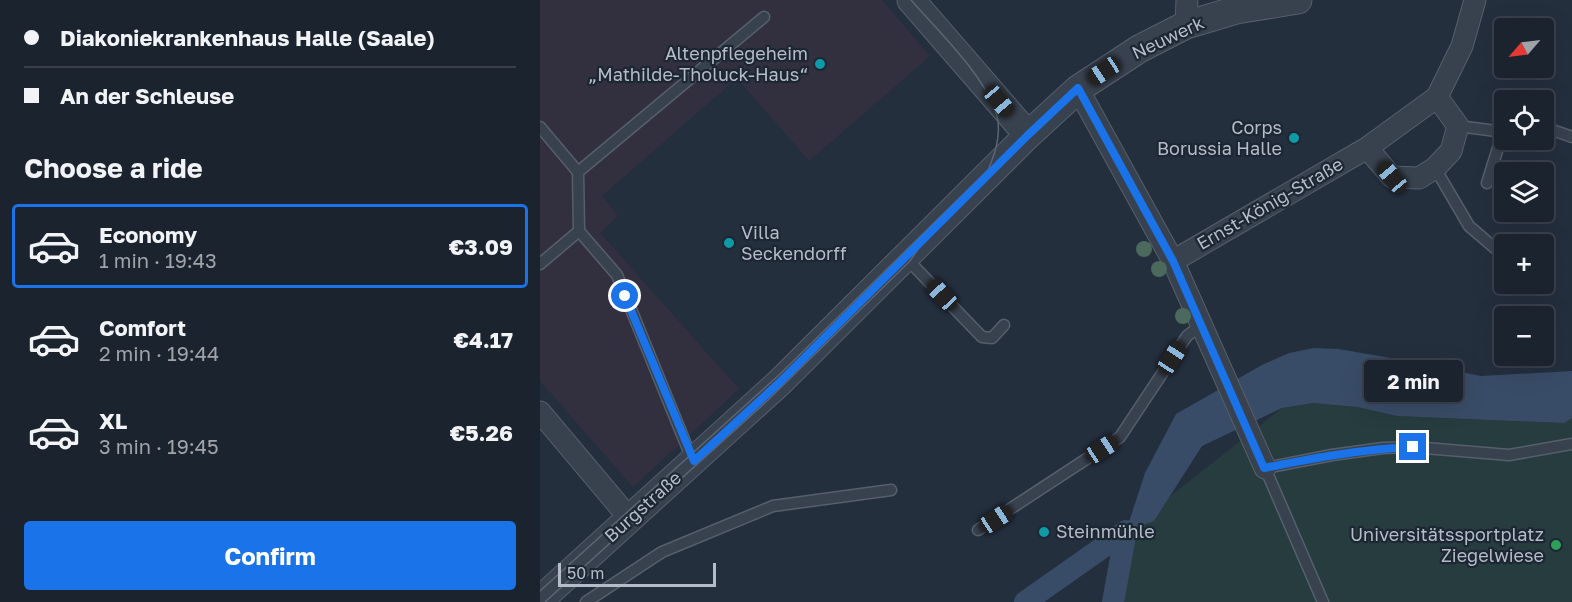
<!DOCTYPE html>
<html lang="en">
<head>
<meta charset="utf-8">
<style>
  body { margin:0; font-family:"Golos Text",sans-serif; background:#282f3a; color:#f1f3f6; height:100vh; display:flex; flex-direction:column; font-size:22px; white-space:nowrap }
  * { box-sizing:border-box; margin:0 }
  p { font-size:20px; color:#a0a4aa }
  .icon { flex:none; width:33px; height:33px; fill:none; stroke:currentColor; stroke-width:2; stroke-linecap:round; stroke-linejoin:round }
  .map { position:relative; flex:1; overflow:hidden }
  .drawer { display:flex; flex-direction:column; background:#1b232e; width:540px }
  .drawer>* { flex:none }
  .top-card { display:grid; align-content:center; height:132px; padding:0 24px; background:#1b232e }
  .needle { width:39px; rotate:242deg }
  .controls { position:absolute; left:954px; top:18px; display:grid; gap:12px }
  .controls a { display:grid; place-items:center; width:60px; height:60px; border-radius:6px; background:#1b232e; box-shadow:0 6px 24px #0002,0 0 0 2px #39404a; font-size:30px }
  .scale { position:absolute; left:18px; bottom:15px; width:158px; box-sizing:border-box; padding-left:6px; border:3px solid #b4bcc9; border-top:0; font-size:16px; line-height:21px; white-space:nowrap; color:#b4bcc9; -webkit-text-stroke:4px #1d2633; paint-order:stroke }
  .end { position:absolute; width:27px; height:27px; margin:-14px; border:8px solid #1a73e8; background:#fff; box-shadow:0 0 0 3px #fff }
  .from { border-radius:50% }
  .bubble { position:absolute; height:42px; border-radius:6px; background:#1b232e; box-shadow:0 6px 24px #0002,0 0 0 2px #39404a; font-size:20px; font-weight:700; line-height:42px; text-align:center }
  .car { position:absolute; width:18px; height:36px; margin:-18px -9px; border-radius:8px; box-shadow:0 0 4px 2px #0007; background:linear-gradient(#222 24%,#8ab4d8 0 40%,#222 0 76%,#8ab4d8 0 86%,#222 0) }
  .top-card b { display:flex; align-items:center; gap:21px; height:57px; font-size:22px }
  .top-card b+b { border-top:2px solid #39404a }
  .top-card i { width:15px; height:15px; background:#f1f3f6 }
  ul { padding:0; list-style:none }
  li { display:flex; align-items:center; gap:18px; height:84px; margin:0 12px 9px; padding:0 12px; border:3px solid transparent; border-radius:6px }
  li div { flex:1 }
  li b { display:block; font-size:22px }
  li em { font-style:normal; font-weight:700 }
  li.on { border-color:#1a73e8 }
  li>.icon { width:54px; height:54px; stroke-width:1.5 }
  h2 { padding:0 24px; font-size:27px; line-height:72px }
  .primary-button { display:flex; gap:12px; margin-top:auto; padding:12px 24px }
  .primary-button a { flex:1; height:69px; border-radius:6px; background:#1a73e8; color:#fff; font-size:24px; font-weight:700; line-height:69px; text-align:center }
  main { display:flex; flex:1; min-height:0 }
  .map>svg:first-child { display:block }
</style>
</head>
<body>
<main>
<section class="drawer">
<div class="top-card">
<b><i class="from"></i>Diakoniekrankenhaus Halle (Saale)</b>
<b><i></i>An der Schleuse</b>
</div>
<h2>Choose a ride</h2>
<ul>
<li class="on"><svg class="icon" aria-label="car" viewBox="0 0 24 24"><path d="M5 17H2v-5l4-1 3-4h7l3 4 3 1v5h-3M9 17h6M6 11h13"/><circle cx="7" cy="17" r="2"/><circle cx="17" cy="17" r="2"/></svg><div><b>Economy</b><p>1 min · 19:43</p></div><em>€3.09</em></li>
<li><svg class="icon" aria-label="car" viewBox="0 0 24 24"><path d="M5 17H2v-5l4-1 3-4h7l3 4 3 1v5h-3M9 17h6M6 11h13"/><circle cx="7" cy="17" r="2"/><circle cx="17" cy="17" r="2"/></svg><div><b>Comfort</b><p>2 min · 19:44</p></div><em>€4.17</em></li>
<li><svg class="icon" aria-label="car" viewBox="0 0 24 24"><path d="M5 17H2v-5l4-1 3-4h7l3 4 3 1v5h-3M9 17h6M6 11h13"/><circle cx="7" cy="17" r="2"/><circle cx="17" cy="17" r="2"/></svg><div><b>XL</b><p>3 min · 19:45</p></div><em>€5.26</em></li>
</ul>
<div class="primary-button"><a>Confirm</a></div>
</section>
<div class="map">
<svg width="1032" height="602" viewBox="0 0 1032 602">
  <rect width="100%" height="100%" fill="#242f3e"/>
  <!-- medical -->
  <path fill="#32303f" d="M 0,0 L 342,0 L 390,56 L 269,161 L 197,78 L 62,196 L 78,216 L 60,233 L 199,389 L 93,487 L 0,381 Z"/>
  <!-- green -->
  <path fill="#263c3f" d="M 773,403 L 817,407 L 857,416 L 1024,423 L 1032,418 L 1032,602 L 573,602 L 586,531 L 742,408 Z"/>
  <!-- water -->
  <path fill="#394c67" d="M 774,348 L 798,349 L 845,357 L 941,376 L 1032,371 L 1032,418 L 1024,423 L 857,416 L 817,407 L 773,403 L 742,408 L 662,446 L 614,521 L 586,531 L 605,473 L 636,414 L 722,365 L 749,353 Z"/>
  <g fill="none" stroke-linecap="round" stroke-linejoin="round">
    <!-- canal -->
    <path stroke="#394c67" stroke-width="22" d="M 485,602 L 586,531
      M 573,602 L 586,531"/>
    <defs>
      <path id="service" d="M 918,126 L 964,132
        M 0,127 L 38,172
        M 1004,127 L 1032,137
        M 895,168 L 929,226 L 964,256
        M 947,183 L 963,132
        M 39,231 L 38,172 L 224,17
        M 366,258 L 442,337 L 452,338 L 464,325
        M 0,264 L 39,231 L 77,275 L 152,459
        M 438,530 L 580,437 L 647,336 L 661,325
        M 46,602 L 122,552 L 233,506 L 351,490
        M 783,602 L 725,468 L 792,455 L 843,448 L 873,447 L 969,455 L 1032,444"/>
      <path id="minor" d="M 646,25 L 647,0
        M 538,89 L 633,261 L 725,468
        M 827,148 L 852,177 L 879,178 L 895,168 L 911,151 L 918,126 L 897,97
        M 633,261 L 827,148 L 897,97 L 922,46 L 935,0
        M 0,412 L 90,519"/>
      <path id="tertiary" d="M 371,0 L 488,135
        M 0,600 L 240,382 L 488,135 L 538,89 L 599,49 L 646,25 L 696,10 L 758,0"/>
    </defs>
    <!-- service casing -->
    <use href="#service" stroke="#565f6c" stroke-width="13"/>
    <!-- minor casing -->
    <use href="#minor" stroke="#565f6c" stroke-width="23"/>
    <!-- tertiary casing -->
    <use href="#tertiary" stroke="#565f6c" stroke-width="29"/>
    <!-- service -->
    <use href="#service" stroke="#38414e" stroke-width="10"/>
    <!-- minor -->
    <use href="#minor" stroke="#38414e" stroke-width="21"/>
    <!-- tertiary -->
    <use href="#tertiary" stroke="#38414e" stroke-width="27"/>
    <!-- tram -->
    <path stroke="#5a6575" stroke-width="1.5" d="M 0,591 L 239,375 L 448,170 C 455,154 460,139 458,121 C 451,81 398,31 371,0
      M 5,602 L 228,400 L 370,261 L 383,242"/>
  </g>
  <!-- trees -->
  <g fill="#4b6a5d">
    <circle cx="604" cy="249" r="8"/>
    <circle cx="619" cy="269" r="8"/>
    <circle cx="643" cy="316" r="8"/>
  </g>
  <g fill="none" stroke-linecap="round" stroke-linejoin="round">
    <!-- route -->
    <path stroke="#1a73e8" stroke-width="8" d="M 85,296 L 154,461 L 240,382 L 488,135 L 538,88 L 633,261 L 724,468 C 774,458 823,449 873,447"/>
  </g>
  <!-- markers -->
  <g fill="#0f9aa8" stroke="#1d2633" stroke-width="2">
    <circle cx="280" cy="64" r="6"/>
    <circle cx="754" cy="138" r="6"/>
    <circle cx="189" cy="243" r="6"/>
    <circle cx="504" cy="532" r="6"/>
  </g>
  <circle fill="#2e9e5b" stroke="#1d2633" stroke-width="2" cx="1016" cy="545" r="6"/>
  <g text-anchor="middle" stroke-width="4.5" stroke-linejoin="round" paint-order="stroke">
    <!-- street labels -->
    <g font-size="18" fill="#b4bcc9" stroke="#1d2633">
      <text transform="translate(628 38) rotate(-25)" y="6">Neuwerk</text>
      <text transform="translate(730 204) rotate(-30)" y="6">Ernst-König-Straße</text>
      <text transform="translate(103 507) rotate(-42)" y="6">Burgstraße</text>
    </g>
    <!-- poi labels -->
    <g font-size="18" fill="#b4bcc9" stroke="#1d2633" text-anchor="end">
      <text x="268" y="60">Altenpflegeheim<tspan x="268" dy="21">„Mathilde-Tholuck-Haus“</tspan></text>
      <text x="742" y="134">Corps<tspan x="742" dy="21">Borussia Halle</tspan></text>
      <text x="201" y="239" text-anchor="start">Villa<tspan x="201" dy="21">Seckendorff</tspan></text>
      <text x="516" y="538" text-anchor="start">Steinmühle</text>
      <text x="1004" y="541">Universitätssportplatz<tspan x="1004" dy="21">Ziegelwiese</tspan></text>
    </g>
  </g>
</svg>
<div class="controls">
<a><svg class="needle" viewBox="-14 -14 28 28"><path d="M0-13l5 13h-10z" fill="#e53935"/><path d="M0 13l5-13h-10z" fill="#a0a4aa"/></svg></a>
<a><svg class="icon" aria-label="locate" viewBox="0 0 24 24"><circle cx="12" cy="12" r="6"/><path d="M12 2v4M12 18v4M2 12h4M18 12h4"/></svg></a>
<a><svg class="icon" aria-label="layers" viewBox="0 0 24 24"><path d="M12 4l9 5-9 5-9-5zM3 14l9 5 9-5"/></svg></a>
<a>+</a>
<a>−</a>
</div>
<div class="scale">50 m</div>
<i class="end from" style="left:85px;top:296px"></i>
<i class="end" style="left:873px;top:447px"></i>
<div class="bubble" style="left:824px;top:360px;width:99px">2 min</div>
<i class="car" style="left:564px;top:71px;rotate:237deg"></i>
<i class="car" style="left:459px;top:101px;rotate:140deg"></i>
<i class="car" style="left:852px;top:177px;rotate:320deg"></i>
<i class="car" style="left:402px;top:295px;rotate:317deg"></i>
<i class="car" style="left:632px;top:358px;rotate:33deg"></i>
<i class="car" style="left:562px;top:449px;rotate:57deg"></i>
<i class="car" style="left:456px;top:519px;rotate:57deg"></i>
</div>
</main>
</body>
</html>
